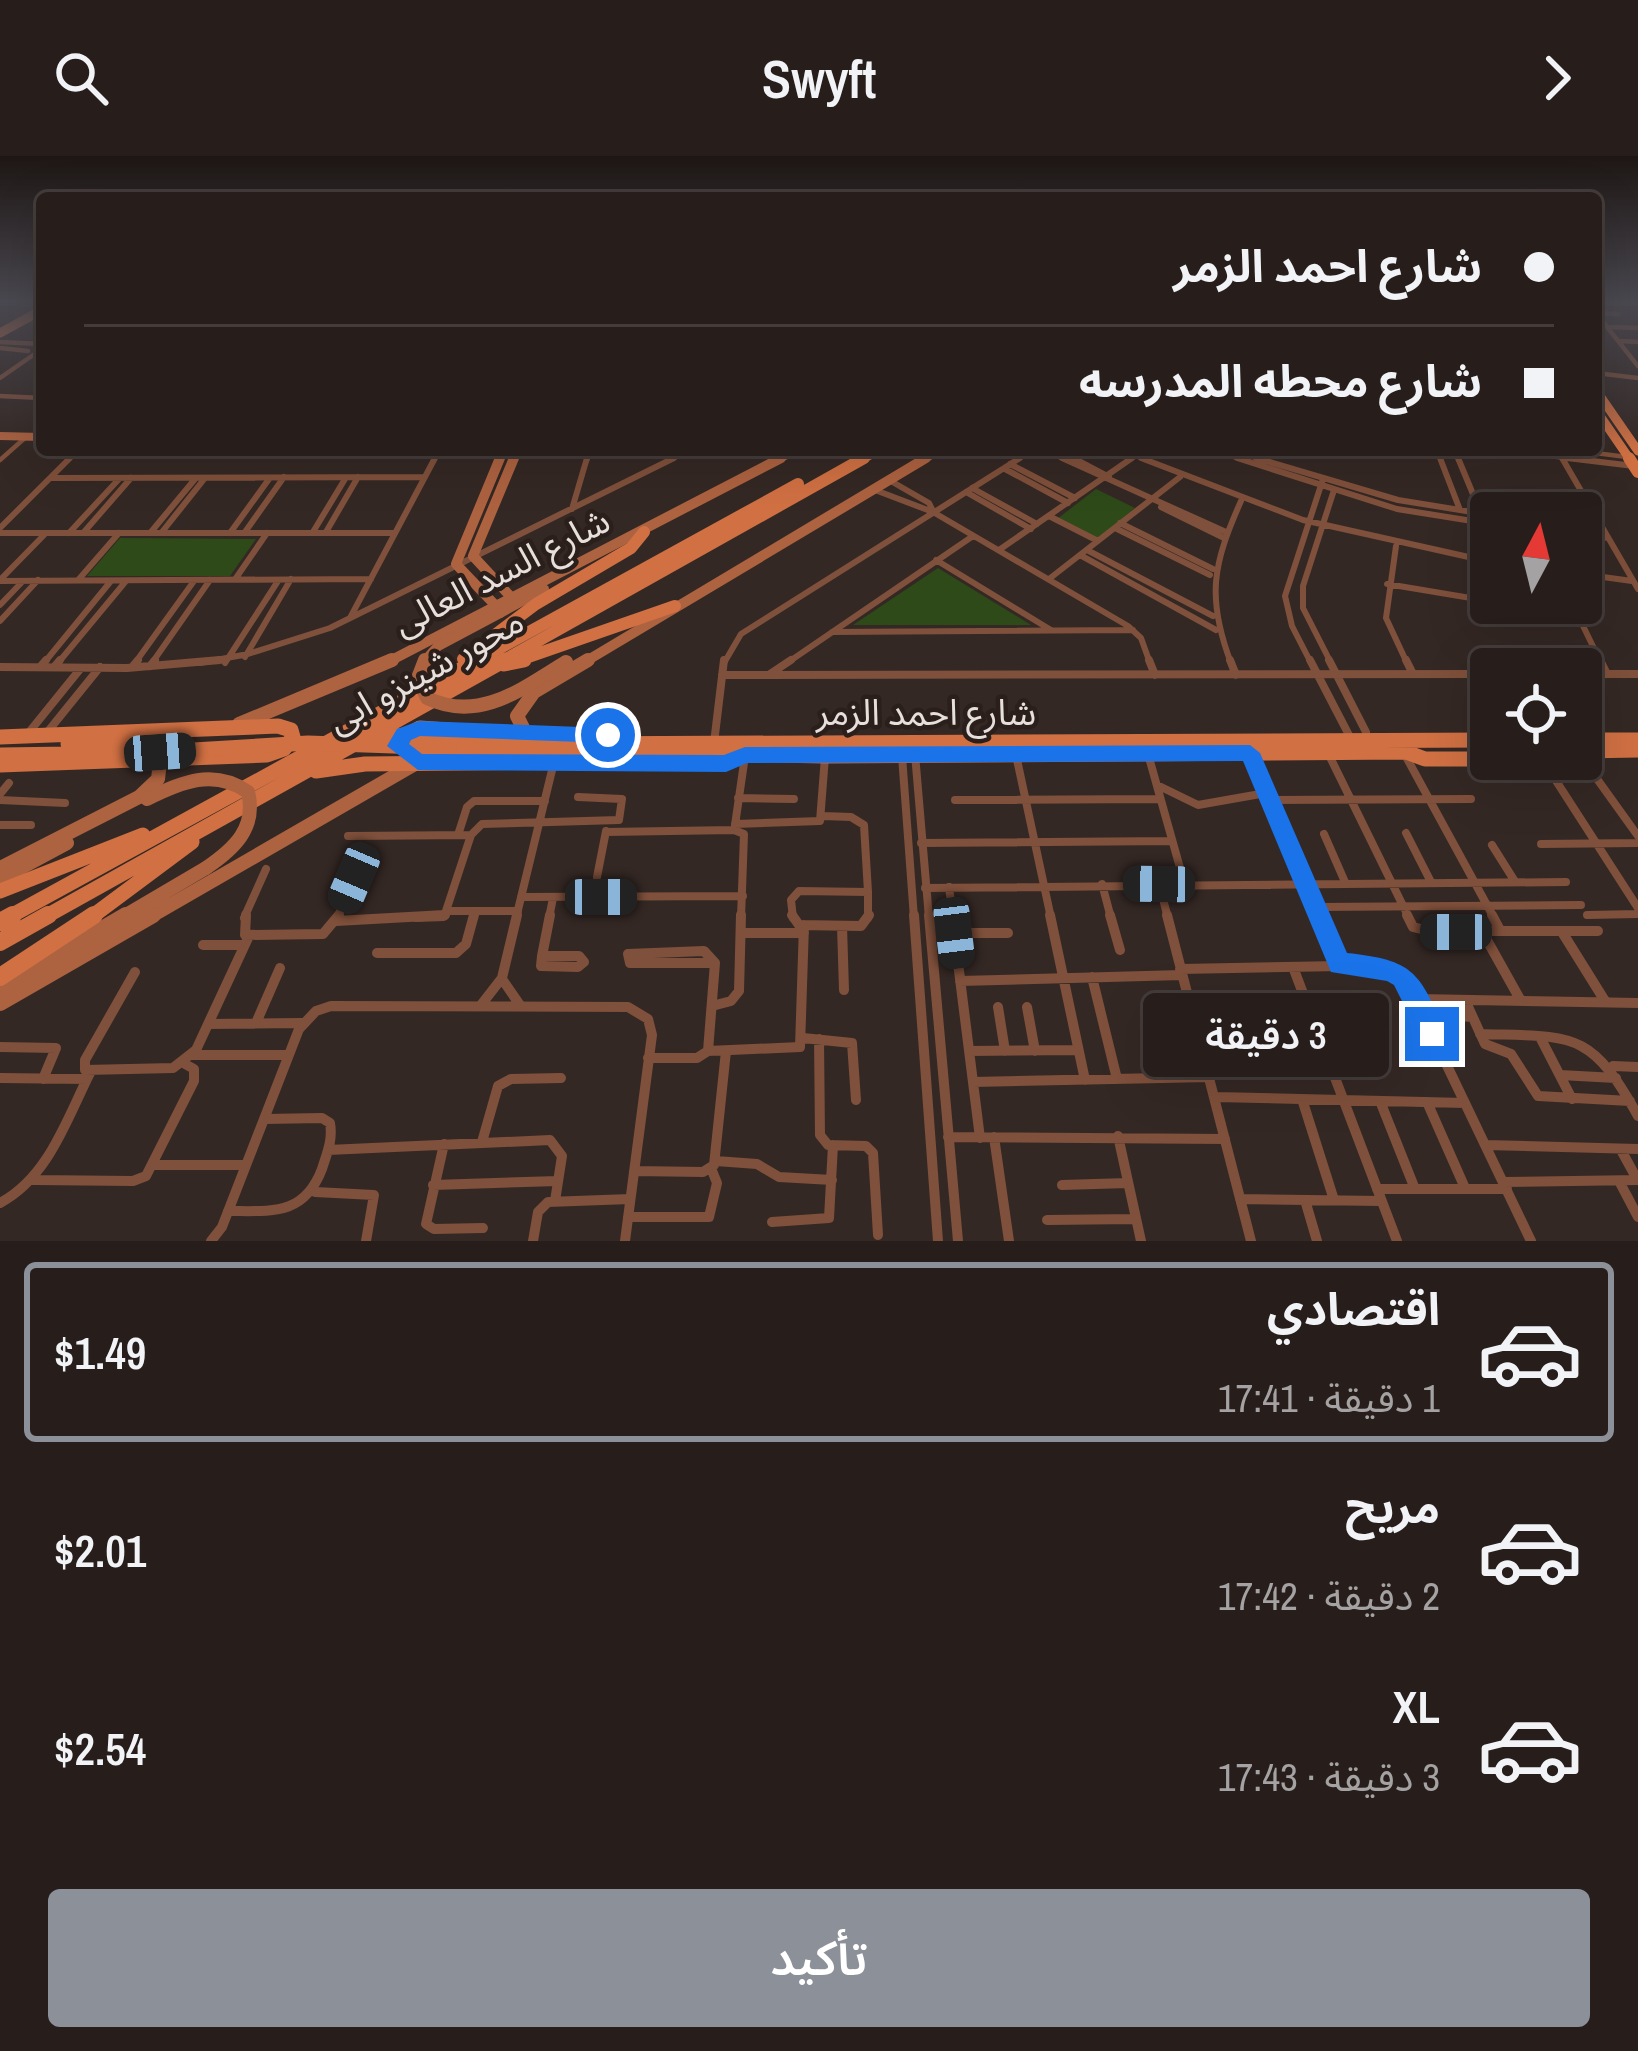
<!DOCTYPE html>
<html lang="ar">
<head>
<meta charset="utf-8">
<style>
  body { margin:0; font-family:"Archivo Narrow","Noto Sans Arabic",sans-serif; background:#332b28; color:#f1f3f6; direction:rtl; height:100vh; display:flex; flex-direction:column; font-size:45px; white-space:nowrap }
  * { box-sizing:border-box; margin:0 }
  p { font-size:39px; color:#a4a2a3 }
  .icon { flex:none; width:66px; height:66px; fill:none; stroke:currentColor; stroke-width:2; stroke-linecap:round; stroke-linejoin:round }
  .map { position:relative; height:1085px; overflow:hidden; direction:ltr }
  .panel { display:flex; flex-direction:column; background:#271e1b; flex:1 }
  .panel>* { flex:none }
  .guide { position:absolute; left:36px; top:36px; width:1566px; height:264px; border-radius:12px; box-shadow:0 12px 48px #0002,0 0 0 3px #433c3a; direction:rtl; display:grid; align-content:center; height:264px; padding:0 48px; background:#271e1b }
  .needle { width:78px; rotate:7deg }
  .buttons { position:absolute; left:1470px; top:336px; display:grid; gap:24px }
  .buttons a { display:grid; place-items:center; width:132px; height:132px; border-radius:12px; background:#271e1b; box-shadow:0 12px 48px #0002,0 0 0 3px #433c3a; font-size:60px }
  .end { position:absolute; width:54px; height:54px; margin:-27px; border:15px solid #1a73e8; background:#fff; box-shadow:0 0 0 6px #fff }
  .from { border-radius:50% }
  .bubble { position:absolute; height:84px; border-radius:12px; background:#271e1b; box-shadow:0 12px 48px #0002,0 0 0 3px #433c3a; font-size:39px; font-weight:600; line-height:84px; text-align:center; direction:rtl }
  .car { position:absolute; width:36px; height:72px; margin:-36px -18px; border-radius:15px; box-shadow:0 0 9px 3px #0007; background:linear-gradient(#222 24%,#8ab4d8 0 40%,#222 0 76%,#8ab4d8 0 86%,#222 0) }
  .guide b { display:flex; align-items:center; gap:42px; height:114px; font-size:45px }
  .guide b+b { border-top:3px solid #433c3a }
  .guide i { width:30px; height:30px; background:#f1f3f6 }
  ul { padding:21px 0 0; list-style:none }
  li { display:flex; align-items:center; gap:36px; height:180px; margin:0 24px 18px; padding:0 24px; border:6px solid transparent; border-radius:12px }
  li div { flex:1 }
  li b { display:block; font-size:45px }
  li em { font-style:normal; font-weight:600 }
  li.on { border-color:#8c9099 }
  li>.icon { width:108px; height:108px; stroke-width:1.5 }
  .action { display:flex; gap:24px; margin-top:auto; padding:24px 48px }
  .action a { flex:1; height:138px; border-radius:12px; background:#8c9099; color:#fff; font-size:48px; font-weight:600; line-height:138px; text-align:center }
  header { display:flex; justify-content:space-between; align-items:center; height:156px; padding:0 48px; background:#271e1b; font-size:54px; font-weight:600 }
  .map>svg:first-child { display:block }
</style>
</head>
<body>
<header><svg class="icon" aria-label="forward" viewBox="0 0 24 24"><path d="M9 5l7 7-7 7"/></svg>Swyft<svg class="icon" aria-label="search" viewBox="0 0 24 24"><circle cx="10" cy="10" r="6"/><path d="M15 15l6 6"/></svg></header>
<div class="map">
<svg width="1638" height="1085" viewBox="0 0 1638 1085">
  <rect width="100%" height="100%" fill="#342824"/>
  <!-- green -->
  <path fill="#2e4a19" d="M 1096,333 L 1135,352 L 1097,383 L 1057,363 Z
    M 120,382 L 256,383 L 230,420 L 87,420 Z
    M 938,412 L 1031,469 L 853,469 Z"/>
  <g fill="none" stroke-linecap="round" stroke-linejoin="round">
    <!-- street-far3 -->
    <path stroke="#7f503b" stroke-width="4.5" d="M 1596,147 L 1638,148
      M 1596,157 L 1638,210
      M 1598,157 L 1618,158
      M 1609,171 L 1638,172
      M 1620,185 L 1638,186
      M 0,186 L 42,188
      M 0,192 L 28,195
      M 1596,217 L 1638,222
      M 0,222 L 39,195
      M 0,240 L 42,242
      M 1043,294 L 1068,305
      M 1057,294 L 1079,305
      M 1123,294 L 1148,305
      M 1211,294 L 1247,305
      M 1228,294 L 1267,305
      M 1437,294 L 1441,305
      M 1454,294 L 1459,305
      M 1494,294 L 1593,305
      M 1557,294 L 1564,305
      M 1571,294 L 1627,301
      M 0,304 L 26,281
      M 67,305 L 78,294
      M 433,305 L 439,294
      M 587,305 L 590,294
      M 668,305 L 691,294
      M 1015,305 L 1033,294
      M 1127,305 L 1135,300"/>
    <!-- street-far2 -->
    <path stroke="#7f503b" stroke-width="6" d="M 1062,302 L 1226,376
      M 1073,302 L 1109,321
      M 1141,302 L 1303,364 L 1491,406
      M 1237,302 L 1397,353 L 1491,368
      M 1256,302 L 1398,344 L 1491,359
      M 1440,302 L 1460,354
      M 1458,302 L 1480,355
      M 1562,302 L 1638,433
      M 1567,302 L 1634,310
      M 1010,308 L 1075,342
      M 1005,313 L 1068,347
      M 51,322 L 424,321
      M 889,324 L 929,347 L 933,355
      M 972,332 L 1037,368
      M 875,334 L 933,356 L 1128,470 L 1141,482 L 1150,507
      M 966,336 L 1031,373
      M 1161,351 L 1224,382
      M 572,353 L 587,302
      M 1049,360 L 1098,385
      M 1120,367 L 1213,413
      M 0,372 L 70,302
      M 1115,372 L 1210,419
      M 84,376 L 131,322
      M 151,376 L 195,323
      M 162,376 L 205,322
      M 245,376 L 284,321
      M 313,376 L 345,323
      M 326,376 L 358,321
      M 0,377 L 395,377
      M 69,377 L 119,323
      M 230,377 L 269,323
      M 1581,378 L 1608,382
      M 1396,390 L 1386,462 L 1407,507
      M 999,394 L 1132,302
      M 1087,394 L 1213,460
      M 1080,399 L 1216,474
      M 936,404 L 1051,474
      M 1581,418 L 1632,425
      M 236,422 L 267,377
      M 1,423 L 45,378
      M 79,423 L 119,377
      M 1049,423 L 1180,321
      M 0,425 L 371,423
      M 1387,428 L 1579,460
      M 1572,447 L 1601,507
      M 0,449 L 22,426
      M 350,462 L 435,302
      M 0,465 L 38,424
      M 832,476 L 1133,474
      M 245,501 L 291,423
      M 44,507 L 111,425
      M 58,507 L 126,425
      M 135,507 L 194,425
      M 152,507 L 210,424
      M 200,507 L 248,498 L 330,472 L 674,302
      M 225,507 L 278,425
      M 724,507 L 741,478 L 1020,302
      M 787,507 L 973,380
      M 1231,507 C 1206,441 1213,408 1241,345
      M 1311,507 L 1292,470 L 1285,440 L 1323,323
      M 1331,507 L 1303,452 L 1303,430 L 1334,334"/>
    <!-- street-far1 -->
    <path stroke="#7f503b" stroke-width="8" d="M 1149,504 L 1155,519
      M 1230,504 L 1236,519
      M 1310,504 L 1351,583
      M 1329,504 L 1366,576
      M 1406,504 L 1413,518
      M 1600,504 L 1607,518
      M 55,510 L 60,504
      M 133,510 L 138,504
      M 150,510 L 155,504
      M 0,511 L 127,512 L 220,504
      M 40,511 L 46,504
      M 770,518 L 791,504
      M 1581,518 L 1638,518
      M 722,519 L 1491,518
      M 45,579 L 100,511
      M 26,580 L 81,512
      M 714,587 L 724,504
      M 1328,597 L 1409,762
      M 1404,597 L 1494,762
      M 915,598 L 929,762
      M 1148,598 L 1184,726
      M 1250,598 L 1320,762
      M 1016,599 L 1051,762
      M 902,600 L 914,762
      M 1582,602 L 1638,680
      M 1542,603 L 1638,752
      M 1157,629 L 1198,649 L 1266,637
      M 0,638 L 9,627
      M 738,642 L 794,643
      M 0,644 L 65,647
      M 955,644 L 1160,643
      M 1270,644 L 1471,643
      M 823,660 L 851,661 L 864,669 L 868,736
      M 735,668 L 820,665 L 825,601
      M 0,669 L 31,669
      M 735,669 L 745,600
      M 606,676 L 734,674 L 744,678 L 741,762
      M 1406,677 L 1431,726
      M 1324,678 L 1345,726
      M 458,679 L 467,651 L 474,645 L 545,645
      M 348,680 L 471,679
      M 921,687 L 1172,685
      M 1541,688 L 1638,687
      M 1492,689 L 1514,724
      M 597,721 L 606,675
      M 1102,728 L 1111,762
      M 1159,728 L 1168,762
      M 949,731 L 953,762
      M 925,732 L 1566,726
      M 868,736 L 868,762
      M 521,741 L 743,740
      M 1316,751 L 1581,749
      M 449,755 L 518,755
      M 1587,759 L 1638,758
      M 244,762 L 266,713
      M 337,762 L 354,723
      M 416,762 L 444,761 L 471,679 L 482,668 L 619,664 L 622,643 L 578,641
      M 473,762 L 475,755
      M 516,762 L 554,606
      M 549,762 L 553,742
      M 793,762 L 791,744 L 799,735 L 868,736"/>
    <!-- street -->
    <path stroke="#7f503b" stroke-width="10" d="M 246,759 L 245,779 L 323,778 L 339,759
      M 792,759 L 799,769 L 861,770 L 869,759
      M 914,759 L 938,1085
      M 929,759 L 958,1085
      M 952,759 L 980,982
      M 1050,759 L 1085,924
      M 1110,759 L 1120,794
      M 1167,759 L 1251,1085
      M 1319,759 L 1340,808 L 1391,814 L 1407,826 L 1531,1085
      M 1407,759 L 1413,771 L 1429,775 L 1598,775
      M 1492,759 L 1500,774
      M 336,765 L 445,759
      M 842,770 L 844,834
      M 1562,776 L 1605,845
      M 742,777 L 804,777
      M 954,777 L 1008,777
      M 1483,777 L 1521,845
      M 203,789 L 243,789
      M 704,795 L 715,807 L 630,807 L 628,798 Z
      M 377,797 L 456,797 L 466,788 L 474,759
      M 542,800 L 579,800 L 584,806 L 578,811 L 541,810 Z
      M 542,800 L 550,759
      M 1293,811 L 1397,1085
      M 1180,813 L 1341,810
      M 135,816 L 85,904 L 85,914 L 173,912 L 196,894 L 249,780
      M 1092,821 L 1117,923
      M 502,823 L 520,849
      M 960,825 L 1182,819
      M 1189,842 L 1304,840
      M 1418,843 L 1638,847
      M 1434,844 L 1446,859 L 1472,861
      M 1465,844 L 1485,888 L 1511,898 L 1538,940 L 1630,945
      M 481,849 L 502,822 L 517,759
      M 712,850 L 731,845 L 739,835 L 741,759
      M 998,851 L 1005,895
      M 1027,851 L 1035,895
      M 256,867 L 280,812
      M 208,868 L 302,867
      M 1480,878 C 1573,881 1590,873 1638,960
      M 1540,881 L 1572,943
      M 803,882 L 852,887 L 856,944
      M 819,883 L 820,979 L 828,989 L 866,990 L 873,997 L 878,1079
      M 0,891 L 56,892 L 43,923
      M 708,895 L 800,891 L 804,769
      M 969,895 L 1078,894
      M 192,899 L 289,899
      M 648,902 L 697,902 L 708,895 L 715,807
      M 1613,910 L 1638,911
      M 1560,919 L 1616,922
      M 0,922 L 87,923
      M 973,926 L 1210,921
      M 1216,941 L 1465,947
      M 1302,943 L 1334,1044
      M 1380,945 L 1415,1033
      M 1427,946 L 1465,1032
      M 1118,980 L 1141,1085
      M 948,981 L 1225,983
      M 994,981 L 1009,1085
      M 482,986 L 498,930 L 511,923 L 561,922
      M 444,988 L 426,1068 L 434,1073 L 483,1072
      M 1486,989 L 1638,993
      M 328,994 L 550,984 L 562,1000 L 555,1045
      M 1621,994 L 1637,1023
      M 716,1005 L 757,1008 L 779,1021 L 832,1024
      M 156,1009 L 246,1009
      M 634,1015 L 703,1016 L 714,1009 L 726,895
      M 34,1024 L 133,1025 L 146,1020 L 194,925 L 194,913 L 185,908
      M 1619,1025 L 1638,1061
      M 1503,1026 L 1638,1024
      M 433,1029 L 558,1025
      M 1062,1029 L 1128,1027
      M 1377,1033 L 1507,1033
      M 315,1036 L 374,1039 L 366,1085
      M 1240,1043 L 1381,1045
      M 1305,1044 L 1317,1085
      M 0,1047 C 49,1021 67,962 91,915
      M 228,1055 C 272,1055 304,1060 322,1013 C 327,997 333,984 330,967 L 322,962 L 265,963
      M 628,1061 L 709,1061 L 717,1027 L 711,1012
      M 1047,1064 L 1136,1063
      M 772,1066 L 829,1062 L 833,989
      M 211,1085 L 222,1071 L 299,873 L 316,855 L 331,850 L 628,851 L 648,863 L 652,879 L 625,1085
      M 533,1085 L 538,1056 L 548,1046 L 630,1043"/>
    <!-- secondary-far3 -->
    <path stroke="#ad6240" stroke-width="8" d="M 0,280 L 42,281
      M 498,305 L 503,294
      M 512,305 L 517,294
      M 775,305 L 797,294
      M 921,305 L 940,294"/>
    <!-- secondary-far2 -->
    <path stroke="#ad6240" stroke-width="10" d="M 511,441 L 473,400 L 514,302
      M 495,449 L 456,408 L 500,302
      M 500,457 L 544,433
      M 386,507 L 781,302
      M 583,507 L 926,302"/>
    <!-- secondary-far1 -->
    <path stroke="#ad6240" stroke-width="14" d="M 239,568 L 392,504
      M 527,580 L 517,560 L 534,536 L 588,504
      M 0,712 L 139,641 L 158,623 L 160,606
      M 0,723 L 67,687
      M 121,762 L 206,712
      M 148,762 L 415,608"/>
    <!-- secondary -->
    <path stroke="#ad6240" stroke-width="16" d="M 0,833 L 126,759
      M 0,847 L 153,759"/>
    <!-- primary-far3 -->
    <path stroke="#d07043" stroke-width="9" d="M 0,177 L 42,154
      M 1596,234 L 1638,295
      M 1596,254 L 1631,305
      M 859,305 L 879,294"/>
    <!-- primary-far2 -->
    <path stroke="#d07043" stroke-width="12" d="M 1629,302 L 1638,316
      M 463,503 L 536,448 L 631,392 L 644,376
      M 473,507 L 798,328
      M 499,507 L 864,302
      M 511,507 L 675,450"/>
    <!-- primary-far1 -->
    <path stroke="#d07043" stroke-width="15" d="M 504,508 L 524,504
      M 0,581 L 278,570 L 291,574 L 293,581 L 284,593 L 267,599 L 0,609
      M 401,582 L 420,572 L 460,575
      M 454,582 L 560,588 L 1491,584
      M 1581,584 L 1638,584
      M 68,588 L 165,587
      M 450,592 L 825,600 L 1406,596 L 1425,603 L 1491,603
      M 1581,595 L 1638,594
      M 0,599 L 139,597
      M 316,615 L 365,608 L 545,606
      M 0,735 L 143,679
      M 7,762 L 478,504
      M 43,762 L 505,504
      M 90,762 L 192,686"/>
    <!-- primary -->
    <path stroke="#d07043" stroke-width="18" d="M 0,766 L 13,759
      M 0,786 L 48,759
      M 0,821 L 94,759"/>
    <!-- secondary-bridge-far1 -->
    <path stroke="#ad6240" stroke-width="10" d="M 423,507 L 438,490 L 500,457"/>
    <!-- secondary-bridge -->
    <path stroke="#ad6240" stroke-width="14" d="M 425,504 L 418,522 L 427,542 C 479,567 522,533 566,506
      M 147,643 C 181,626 214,612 248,636 C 257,672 234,693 206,712"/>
    <!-- primary-bridge -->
    <path stroke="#d07043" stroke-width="15" d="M 381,579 L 454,582
      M 160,596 L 308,587 L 450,592"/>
  </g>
  <!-- sky -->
  <linearGradient id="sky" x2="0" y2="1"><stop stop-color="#1d1614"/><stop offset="0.49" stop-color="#4a4850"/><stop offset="1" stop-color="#4a4850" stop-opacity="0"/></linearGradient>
  <rect width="1638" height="297" fill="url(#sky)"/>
  <!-- route -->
  <path fill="#1a73e8" d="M 419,565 L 608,572 L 618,579 L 608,587 L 420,580 L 411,584 L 409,588 L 422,598 L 724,599 L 745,591 L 1250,589 L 1260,597 L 1347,797 C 1414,804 1420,816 1446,878 L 1442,887 L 1432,891 L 1423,887 L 1394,829 L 1387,825 L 1331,816 L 1243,605 L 747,607 L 726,616 L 418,614 L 387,590 L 397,573 Z"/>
  <g text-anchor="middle" stroke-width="9" stroke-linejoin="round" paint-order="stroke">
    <!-- street labels -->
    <g font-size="36" fill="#e7dfdc" stroke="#2a1f1a">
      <text transform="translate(501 415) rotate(-27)" y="13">شارع السد العالى</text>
      <text transform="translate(425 514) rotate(-29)" y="13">محور شينزو ابى</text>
      <text x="926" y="569">شارع احمد الزمر</text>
    </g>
  </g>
</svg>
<div class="buttons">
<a><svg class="needle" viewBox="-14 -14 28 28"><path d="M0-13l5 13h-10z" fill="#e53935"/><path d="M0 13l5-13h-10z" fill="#a4a2a3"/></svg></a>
<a><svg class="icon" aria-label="locate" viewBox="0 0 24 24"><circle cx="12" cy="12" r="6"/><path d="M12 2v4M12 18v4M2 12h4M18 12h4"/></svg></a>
</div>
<i class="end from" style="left:608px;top:579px"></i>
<i class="end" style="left:1432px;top:878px"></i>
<div class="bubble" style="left:1143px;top:837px;width:246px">3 دقيقة</div>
<i class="car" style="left:160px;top:596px;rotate:86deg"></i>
<i class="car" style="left:354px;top:722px;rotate:203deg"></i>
<i class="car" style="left:1159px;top:728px;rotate:271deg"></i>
<i class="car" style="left:601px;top:741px;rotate:90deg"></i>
<i class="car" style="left:1456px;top:776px;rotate:270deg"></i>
<i class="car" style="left:954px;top:777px;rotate:173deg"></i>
<div class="guide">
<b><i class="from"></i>شارع احمد الزمر</b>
<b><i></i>شارع محطه المدرسه</b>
</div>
</div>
<section class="panel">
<ul>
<li class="on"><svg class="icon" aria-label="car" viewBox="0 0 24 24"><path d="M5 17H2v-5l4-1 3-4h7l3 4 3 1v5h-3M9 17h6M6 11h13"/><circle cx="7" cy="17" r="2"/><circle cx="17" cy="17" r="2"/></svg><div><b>اقتصادي</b><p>1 دقيقة · 17:41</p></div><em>$1.49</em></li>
<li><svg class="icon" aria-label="car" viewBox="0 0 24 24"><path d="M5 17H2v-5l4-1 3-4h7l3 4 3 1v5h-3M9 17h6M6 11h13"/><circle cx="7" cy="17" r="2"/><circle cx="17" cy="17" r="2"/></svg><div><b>مريح</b><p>2 دقيقة · 17:42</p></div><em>$2.01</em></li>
<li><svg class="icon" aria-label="car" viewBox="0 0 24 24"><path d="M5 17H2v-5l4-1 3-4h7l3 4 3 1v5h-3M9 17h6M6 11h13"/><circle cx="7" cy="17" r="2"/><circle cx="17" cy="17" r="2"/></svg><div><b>XL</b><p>3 دقيقة · 17:43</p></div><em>$2.54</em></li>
</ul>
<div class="action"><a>تأكيد</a></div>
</section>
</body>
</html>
